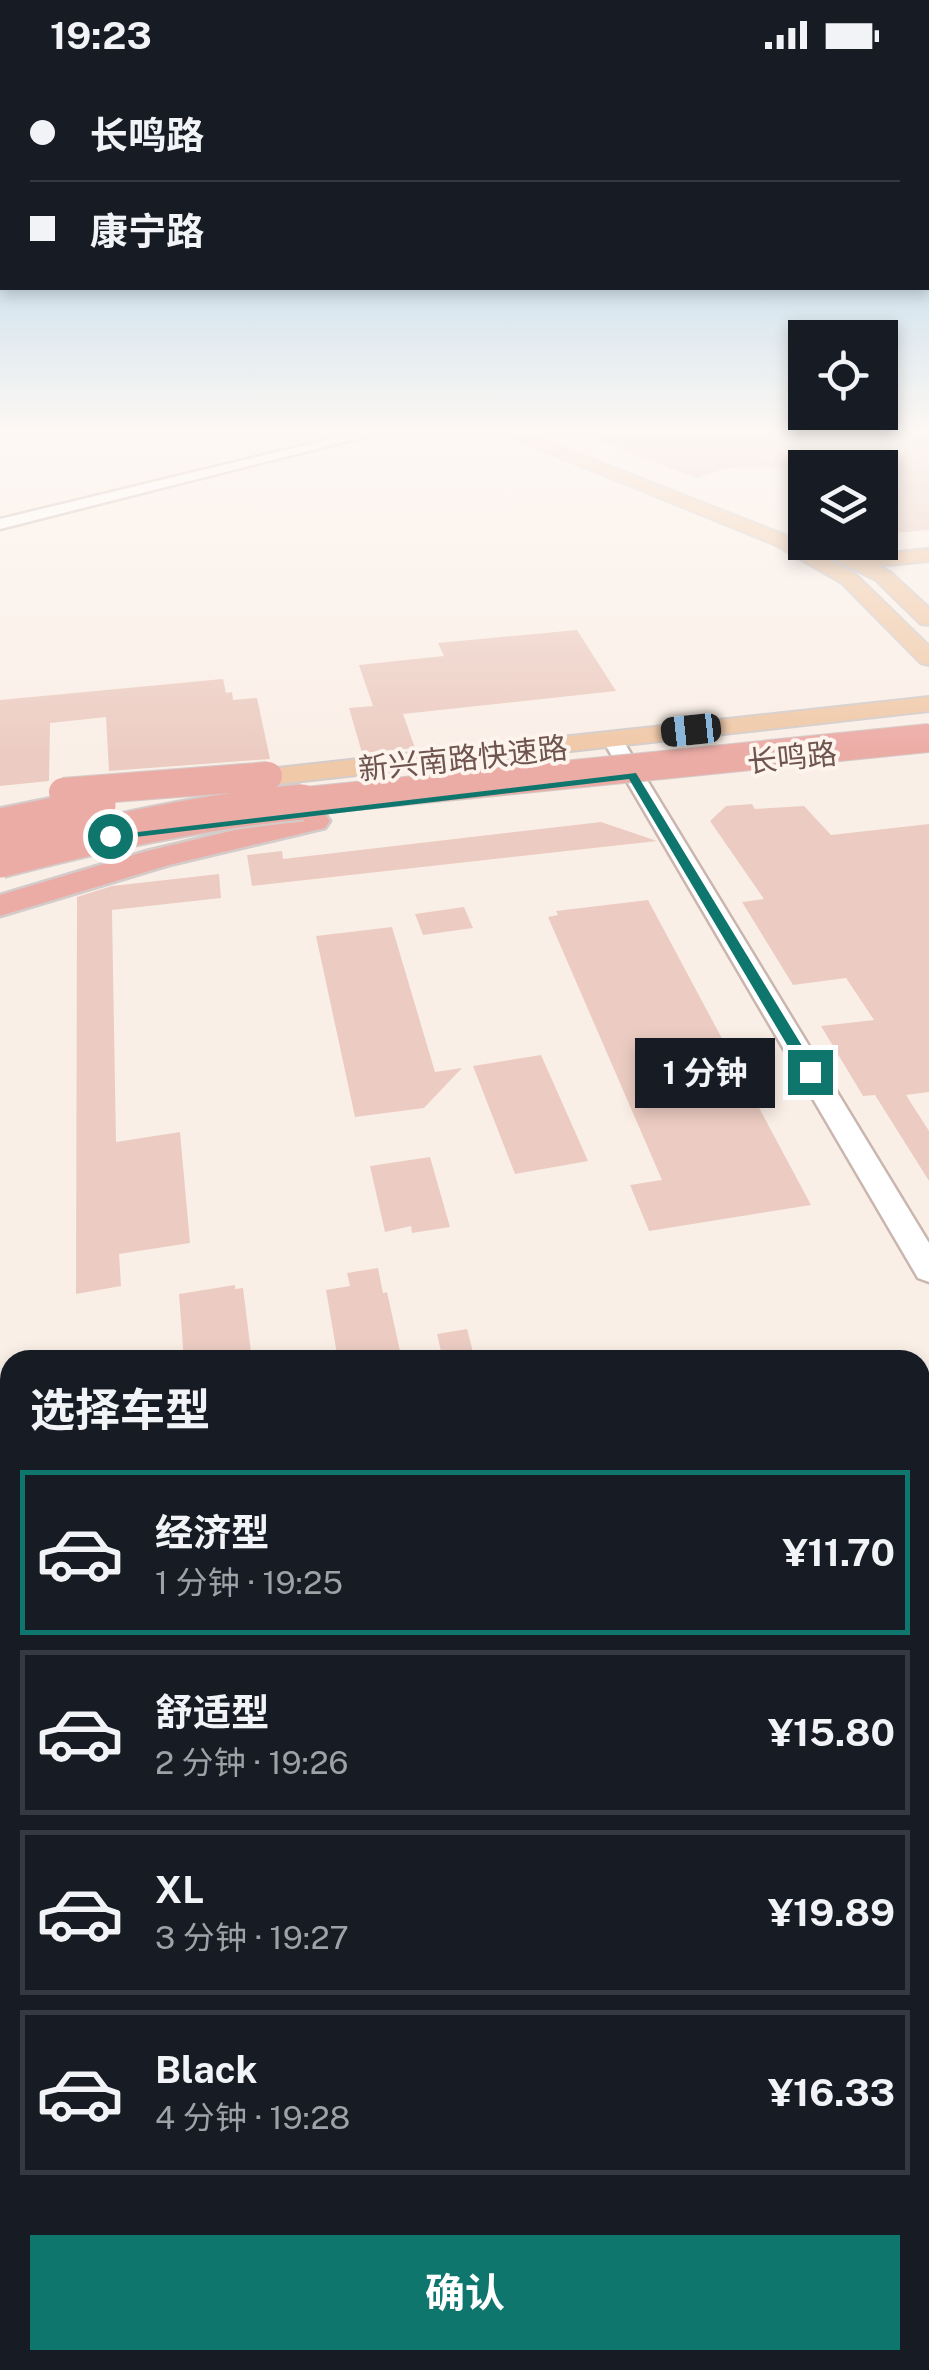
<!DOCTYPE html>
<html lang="zh">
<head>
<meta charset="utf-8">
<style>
  body { margin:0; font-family:"Public Sans","Noto Sans SC",sans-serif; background:#242831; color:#f1f3f6; height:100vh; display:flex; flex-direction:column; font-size:38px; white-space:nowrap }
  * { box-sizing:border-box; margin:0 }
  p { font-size:32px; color:#9ea1a6 }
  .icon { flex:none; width:55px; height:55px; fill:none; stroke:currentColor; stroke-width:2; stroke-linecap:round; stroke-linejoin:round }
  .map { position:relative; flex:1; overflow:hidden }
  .sheet { position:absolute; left:0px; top:1280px; width:930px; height:1020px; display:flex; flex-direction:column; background:#171b24; border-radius:30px 30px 0 0; box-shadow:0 5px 15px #0003 }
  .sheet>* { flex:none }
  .guide { position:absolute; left:0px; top:0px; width:930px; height:220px; box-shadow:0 5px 15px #0003; display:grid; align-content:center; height:220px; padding:0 30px; background:#171b24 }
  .fabs { position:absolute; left:788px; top:250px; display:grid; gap:20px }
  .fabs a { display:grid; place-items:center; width:110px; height:110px; border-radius:0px; background:#171b24; box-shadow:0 5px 15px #0003; font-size:50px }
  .end { position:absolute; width:45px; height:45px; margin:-22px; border:12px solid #0f766e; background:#fff; box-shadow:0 0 0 5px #fff }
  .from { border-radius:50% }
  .bubble { position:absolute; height:70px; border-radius:0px; background:#171b24; box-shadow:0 5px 15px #0003; font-size:32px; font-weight:700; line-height:70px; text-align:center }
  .car { position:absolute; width:30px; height:60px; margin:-30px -15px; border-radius:12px; box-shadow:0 0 8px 2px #0007; background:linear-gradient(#222 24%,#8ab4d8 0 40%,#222 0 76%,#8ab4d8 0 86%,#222 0) }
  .guide b { display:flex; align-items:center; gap:35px; height:95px; font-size:38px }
  .guide b+b { border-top:2px solid #363941 }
  .guide i { width:25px; height:25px; background:#f1f3f6 }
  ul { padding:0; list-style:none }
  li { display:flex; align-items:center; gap:30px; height:165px; margin:0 20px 15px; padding:0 10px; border:5px solid #363941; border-radius:0px }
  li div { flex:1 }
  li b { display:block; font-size:38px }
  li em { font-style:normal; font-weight:700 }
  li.on { border-color:#0f766e }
  li>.icon { width:90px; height:90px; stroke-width:1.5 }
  h2 { padding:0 30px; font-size:45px; line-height:120px }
  .primary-button { display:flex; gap:20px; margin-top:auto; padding:20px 30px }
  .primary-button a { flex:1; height:115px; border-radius:0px; background:#0f766e; color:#fff; font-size:40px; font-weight:700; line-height:115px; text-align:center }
  .status { display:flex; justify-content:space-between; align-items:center; height:70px; padding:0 50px; background:#171b24; direction:ltr }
  .status svg { height:28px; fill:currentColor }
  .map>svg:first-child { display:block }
</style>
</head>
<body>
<div class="status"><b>19:23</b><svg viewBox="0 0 49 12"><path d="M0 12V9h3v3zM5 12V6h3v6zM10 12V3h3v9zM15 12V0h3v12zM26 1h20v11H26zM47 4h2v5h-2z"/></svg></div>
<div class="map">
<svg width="929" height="2300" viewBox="0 0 929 2300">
  <rect width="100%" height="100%" fill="#faefe7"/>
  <!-- building -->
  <path fill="#ecccc2" d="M 575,361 L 929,361 L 929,460 L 880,464 L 880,396 L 728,398 L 696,408 Z
    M 577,560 L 616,621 L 403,644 L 415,678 L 362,683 L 349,638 L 373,636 L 359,595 L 444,586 L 438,573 Z
    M 223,609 L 226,623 L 232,622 L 233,630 L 257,628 L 270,689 L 109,701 L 106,647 L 50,653 L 49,711 L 0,716 L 0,630 Z
    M 752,734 L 755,739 L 804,736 L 831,765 L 929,754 L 929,1022 L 906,1025 L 929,1061 L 929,1111 L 875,1025 L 863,1026 L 821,956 L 874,950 L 846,908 L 793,915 L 742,832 L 764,829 L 710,751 L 726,736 Z
    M 601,752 L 657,771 L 252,816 L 247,785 L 282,781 L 283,789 Z
    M 219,804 L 221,828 L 112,840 L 116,1072 L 180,1062 L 190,1173 L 119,1184 L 121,1216 L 76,1224 L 77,827 L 112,816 Z
    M 648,830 L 811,1135 L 649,1161 L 630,1115 L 662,1110 L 548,847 L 558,845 L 556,841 Z
    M 464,837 L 473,858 L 423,865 L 415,844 Z
    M 392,857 L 435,1002 L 462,998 L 424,1038 L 355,1047 L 316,866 Z
    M 541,985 L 588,1091 L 515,1104 L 473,996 Z
    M 430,1087 L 450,1157 L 412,1163 L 411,1156 L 385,1162 L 370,1096 Z
    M 378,1198 L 383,1223 L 387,1222 L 402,1290 L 338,1290 L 326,1220 L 350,1216 L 347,1203 Z
    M 235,1215 L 235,1219 L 243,1218 L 252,1290 L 184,1290 L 179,1224 Z
    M 467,1259 L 475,1290 L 443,1290 L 437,1264 Z"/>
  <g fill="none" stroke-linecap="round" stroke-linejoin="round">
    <defs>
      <path id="minor" d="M 364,361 L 387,361 L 0,459 L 0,449 Z
        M 612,663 L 622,669 L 929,1173 L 929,1212 L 918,1208 L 602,669 Z"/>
      <path id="major" d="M 496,361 L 519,361 L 790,467 L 856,505 L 929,576 L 929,595 L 921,593 L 842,513 L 776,475 Z
        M 839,478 L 858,486 L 929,479 L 929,491 L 878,496 L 890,502 L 929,538 L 929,555 L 921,554 L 876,510 L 832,488 L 829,484 Z
        M 929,627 L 929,641 L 231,719 L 218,711 L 231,703 Z"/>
      <path id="highway" d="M 314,741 L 325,744 L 330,751 L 325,758 L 169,795 L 0,846 L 0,825 L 147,781 Z"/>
    </defs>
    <!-- minor casing -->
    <use href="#minor" stroke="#cab6af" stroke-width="5"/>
    <!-- major casing -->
    <use href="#major" stroke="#d4ccca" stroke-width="4"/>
    <!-- highway casing -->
    <use href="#highway" stroke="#d4ccca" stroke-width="5"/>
    <!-- minor -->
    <use href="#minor" fill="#fff" fill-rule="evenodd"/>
    <!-- major -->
    <use href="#major" fill="#f0c9a8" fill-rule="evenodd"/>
    <!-- highway -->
    <use href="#highway" fill="#ecaca6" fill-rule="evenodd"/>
    <defs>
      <path id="highway-bridge-far1" d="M 63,722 L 268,706
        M 277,734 L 929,668"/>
      <path id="highway-bridge" d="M 0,756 L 98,736
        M 0,790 C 100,764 198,742 302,732"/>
    </defs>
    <!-- highway-bridge-far1 casing -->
    <use href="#highway-bridge-far1" stroke="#d4ccca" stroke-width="30" stroke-linecap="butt"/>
    <!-- highway-bridge casing -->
    <use href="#highway-bridge" stroke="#d4ccca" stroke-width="39" stroke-linecap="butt"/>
    <!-- highway-bridge-far1 -->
    <use href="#highway-bridge-far1" stroke="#ecaca6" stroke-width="28"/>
    <!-- highway-bridge -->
    <use href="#highway-bridge" stroke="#ecaca6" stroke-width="35"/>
  </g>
  <!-- sky -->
  <linearGradient id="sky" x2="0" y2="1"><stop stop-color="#97c6e5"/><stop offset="0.53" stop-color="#fdf8f4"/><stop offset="1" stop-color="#fdf8f4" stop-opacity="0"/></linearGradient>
  <rect width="929" height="683" fill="url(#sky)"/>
  <!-- route -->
  <path fill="#0f766e" d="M 636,703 L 818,1002 L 816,1005 L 805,1005 L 629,709 L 110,770 L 104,766 Z"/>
  <g text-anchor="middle" stroke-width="8" stroke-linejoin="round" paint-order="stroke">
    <!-- far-street labels -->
    <g font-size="30" fill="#70554f" stroke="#fdf4ed">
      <text transform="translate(792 688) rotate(-6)" y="10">长鸣路</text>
      <text transform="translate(463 689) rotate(-6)" y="10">新兴南路快速路</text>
    </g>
  </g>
</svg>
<div class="fabs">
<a><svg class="icon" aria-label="locate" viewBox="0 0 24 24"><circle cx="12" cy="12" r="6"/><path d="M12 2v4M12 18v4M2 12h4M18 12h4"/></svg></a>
<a><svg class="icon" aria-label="layers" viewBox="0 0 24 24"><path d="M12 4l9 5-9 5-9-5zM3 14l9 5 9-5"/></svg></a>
</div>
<i class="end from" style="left:110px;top:766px"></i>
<i class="end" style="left:810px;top:1002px"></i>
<div class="bubble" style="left:635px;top:968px;width:140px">1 分钟</div>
<i class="car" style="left:691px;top:660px;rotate:264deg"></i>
<div class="guide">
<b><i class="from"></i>长鸣路</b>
<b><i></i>康宁路</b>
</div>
<section class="sheet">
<h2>选择车型</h2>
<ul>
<li class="on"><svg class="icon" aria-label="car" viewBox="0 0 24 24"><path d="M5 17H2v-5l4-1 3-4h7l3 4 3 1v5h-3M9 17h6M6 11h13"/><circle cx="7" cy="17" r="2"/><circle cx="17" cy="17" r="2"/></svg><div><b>经济型</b><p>1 分钟 · 19:25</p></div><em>¥11.70</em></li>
<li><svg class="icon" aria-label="car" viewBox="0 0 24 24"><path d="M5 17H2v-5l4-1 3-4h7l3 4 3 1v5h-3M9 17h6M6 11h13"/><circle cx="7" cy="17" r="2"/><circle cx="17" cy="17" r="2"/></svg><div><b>舒适型</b><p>2 分钟 · 19:26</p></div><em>¥15.80</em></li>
<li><svg class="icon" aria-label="car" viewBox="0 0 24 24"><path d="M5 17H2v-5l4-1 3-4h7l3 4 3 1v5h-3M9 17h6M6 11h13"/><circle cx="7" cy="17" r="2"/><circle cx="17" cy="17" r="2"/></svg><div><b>XL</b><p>3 分钟 · 19:27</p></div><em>¥19.89</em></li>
<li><svg class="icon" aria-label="car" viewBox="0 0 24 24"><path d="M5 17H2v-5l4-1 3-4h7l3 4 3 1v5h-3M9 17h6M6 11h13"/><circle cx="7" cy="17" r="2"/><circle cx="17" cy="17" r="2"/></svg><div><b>Black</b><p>4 分钟 · 19:28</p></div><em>¥16.33</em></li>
</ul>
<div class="primary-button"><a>确认</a></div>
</section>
</div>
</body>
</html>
